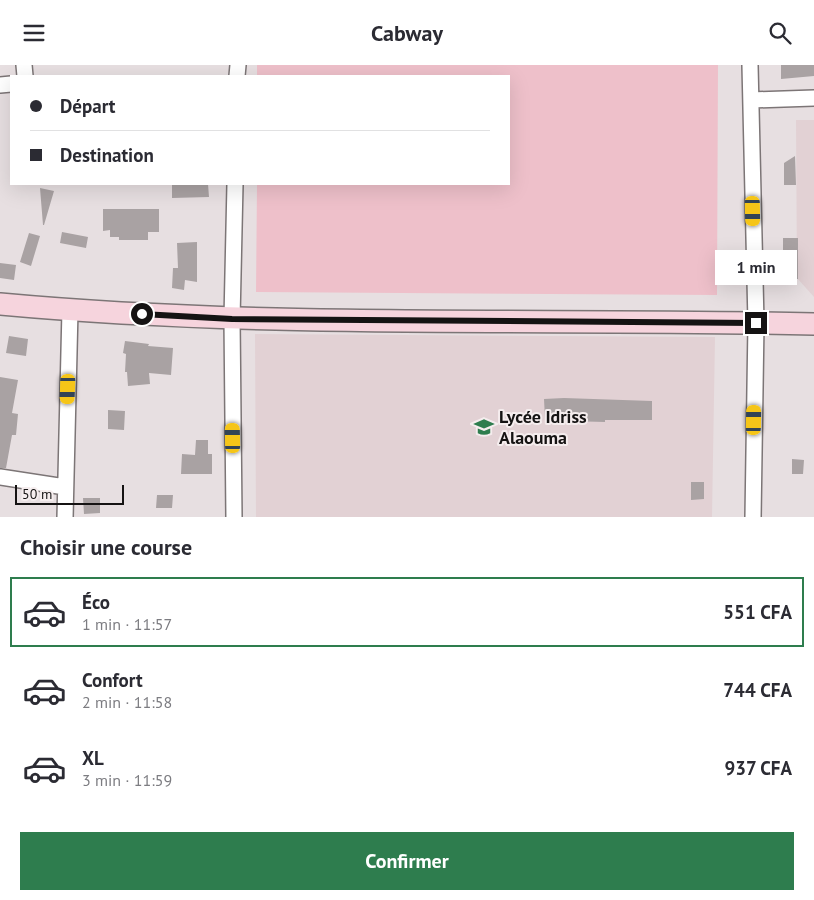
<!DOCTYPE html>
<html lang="fr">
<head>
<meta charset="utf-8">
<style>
  body { margin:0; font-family:"PT Sans",sans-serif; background:#f2f2f3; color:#2b2b33; height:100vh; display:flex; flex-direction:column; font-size:19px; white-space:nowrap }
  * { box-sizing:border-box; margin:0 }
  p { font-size:16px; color:#7c7c81 }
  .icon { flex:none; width:28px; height:28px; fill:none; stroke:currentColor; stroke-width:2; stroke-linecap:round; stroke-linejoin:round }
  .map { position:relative; height:452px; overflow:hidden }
  .sheet { display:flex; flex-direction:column; background:#fff; flex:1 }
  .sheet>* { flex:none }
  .guide { position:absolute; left:10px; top:10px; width:500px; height:110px; border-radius:0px; box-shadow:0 5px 20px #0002; display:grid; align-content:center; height:110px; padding:0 20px; background:#fff }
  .scale { position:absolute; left:15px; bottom:12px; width:109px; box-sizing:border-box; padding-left:5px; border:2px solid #151313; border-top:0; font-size:14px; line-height:18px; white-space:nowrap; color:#151313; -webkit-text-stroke:4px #f5edee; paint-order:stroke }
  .end { position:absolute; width:22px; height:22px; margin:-11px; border:6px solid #151313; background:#fff; box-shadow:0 0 0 2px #fff }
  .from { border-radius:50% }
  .bubble { position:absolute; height:35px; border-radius:0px; background:#fff; box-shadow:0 5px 20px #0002; font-size:16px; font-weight:700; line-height:35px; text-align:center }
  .car { position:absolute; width:15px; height:30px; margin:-15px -8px; border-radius:6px; box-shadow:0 0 4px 1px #0007; background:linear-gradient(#f5c518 24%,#345 0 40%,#f5c518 0 76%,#345 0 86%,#f5c518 0) }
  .guide b { display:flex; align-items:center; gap:18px; height:48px; font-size:19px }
  .guide b+b { border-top:1px solid #e1e1e2 }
  .guide i { width:12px; height:12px; background:#2b2b33 }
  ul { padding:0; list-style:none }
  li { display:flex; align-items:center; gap:15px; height:70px; margin:0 10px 8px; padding:0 10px; border:2px solid transparent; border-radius:0px }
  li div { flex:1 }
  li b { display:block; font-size:19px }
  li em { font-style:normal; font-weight:700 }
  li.current { border-color:#2e7d4e }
  li>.icon { width:45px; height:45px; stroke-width:1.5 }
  h2 { padding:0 20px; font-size:22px; line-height:60px }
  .cta { display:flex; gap:10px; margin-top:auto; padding:10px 20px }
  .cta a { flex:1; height:58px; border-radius:0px; background:#2e7d4e; color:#fff; font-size:20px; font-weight:700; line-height:58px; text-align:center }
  header { display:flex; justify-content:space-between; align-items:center; height:65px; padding:0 20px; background:#fff; font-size:22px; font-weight:700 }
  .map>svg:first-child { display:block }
</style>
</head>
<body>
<header><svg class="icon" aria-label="menu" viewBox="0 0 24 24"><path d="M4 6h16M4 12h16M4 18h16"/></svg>Cabway<svg class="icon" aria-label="search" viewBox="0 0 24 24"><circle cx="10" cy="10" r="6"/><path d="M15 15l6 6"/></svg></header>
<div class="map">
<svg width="814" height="453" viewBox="0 0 814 453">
  <rect width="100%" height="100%" fill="#e7dfe1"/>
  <!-- built -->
  <path fill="#e2d1d4" d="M 796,55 L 814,55 L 814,232 L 797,213 Z
    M 255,269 L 715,272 L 712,452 L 256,452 Z"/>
  <!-- green -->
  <path fill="#eec0ca" d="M 257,0 L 718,0 L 717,230 L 256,227 L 257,119 L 509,119 L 509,11 L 257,11 Z"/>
  <!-- building -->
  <path fill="#a9a2a3" d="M 781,0 L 814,0 L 814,11 L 781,14 Z
    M 795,91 L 796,120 L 784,120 L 784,98 Z
    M 172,119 L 208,119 L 209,132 L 172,133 Z
    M 40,123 L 54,126 L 44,160 L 43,160 Z
    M 103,144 L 159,144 L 159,167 L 148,167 L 148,175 L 119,175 L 119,172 L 110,172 L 110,165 L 103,166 Z
    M 62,167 L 88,172 L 86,183 L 60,178 Z
    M 29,168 L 40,171 L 31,201 L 20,197 Z
    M 783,173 L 798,173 L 798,214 L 783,214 Z
    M 197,177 L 197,217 L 185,215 L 184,225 L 172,223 L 173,203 L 178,203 L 177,178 Z
    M 0,198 L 16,200 L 14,215 L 0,213 Z
    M 9,271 L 28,274 L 26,291 L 6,288 Z
    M 125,276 L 149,279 L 148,281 L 173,283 L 171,310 L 149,308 L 150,319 L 128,321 L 127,307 L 125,307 L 126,289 L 123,288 Z
    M 0,312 L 18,315 L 12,348 L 18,349 L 16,370 L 12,370 L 6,403 L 0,403 Z
    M 564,333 L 652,336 L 652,355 L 605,355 L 605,357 L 568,356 L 568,353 L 545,354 L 544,334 Z
    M 108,345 L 125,346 L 124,365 L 108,364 Z
    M 196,375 L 208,375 L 208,389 L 212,389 L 212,409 L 181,409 L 182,389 L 195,390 Z
    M 792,394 L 804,395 L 803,409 L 792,409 Z
    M 691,417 L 704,417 L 704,434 L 691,435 Z
    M 157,430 L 173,430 L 172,443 L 156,443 Z
    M 83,433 L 100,433 L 100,448 L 84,449 Z"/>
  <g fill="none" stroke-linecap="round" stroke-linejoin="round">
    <defs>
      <path id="street" d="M 24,0 L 25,11
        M 750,0 L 756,258 L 753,453
        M 237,11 L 238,0
        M 0,20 L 11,19
        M 751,35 L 814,33
        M 0,412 L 65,422
        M 65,453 L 70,245
        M 234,453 L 232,254 L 235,119"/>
      <path id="secondary" d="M 0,239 C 270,264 543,253 814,259"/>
    </defs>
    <!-- street casing -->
    <use href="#street" stroke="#7c7576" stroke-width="18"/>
    <!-- secondary casing -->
    <use href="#secondary" stroke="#7c7576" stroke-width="24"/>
    <!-- street -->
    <use href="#street" stroke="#fff" stroke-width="15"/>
    <!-- secondary -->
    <use href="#secondary" stroke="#f6d4dd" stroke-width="21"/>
  </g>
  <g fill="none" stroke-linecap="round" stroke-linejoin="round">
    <!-- route -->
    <path stroke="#151313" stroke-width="6" d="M 142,249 L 232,254 L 756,258"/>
  </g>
  <!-- icons -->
  <defs>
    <symbol id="school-bare" viewBox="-9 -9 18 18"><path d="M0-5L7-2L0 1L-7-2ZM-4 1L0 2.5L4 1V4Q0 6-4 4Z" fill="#2e7d4e" stroke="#f5edee" stroke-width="2.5" paint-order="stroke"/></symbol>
  </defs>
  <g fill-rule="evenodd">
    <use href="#school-bare" x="470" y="348" width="28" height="28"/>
  </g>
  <g text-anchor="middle" stroke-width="4" stroke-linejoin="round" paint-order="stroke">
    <!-- poi labels -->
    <g font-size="18" font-weight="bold" fill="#151313" stroke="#f5edee" text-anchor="start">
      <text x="499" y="358">Lycée Idriss<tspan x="499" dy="21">Alaouma</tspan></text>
    </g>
  </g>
</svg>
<div class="scale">50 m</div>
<i class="end from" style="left:142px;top:249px"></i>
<i class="end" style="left:756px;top:258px"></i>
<div class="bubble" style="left:715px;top:185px;width:82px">1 min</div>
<i class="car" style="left:753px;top:146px;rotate:179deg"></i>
<i class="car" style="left:68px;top:324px;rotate:182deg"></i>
<i class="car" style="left:754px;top:355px;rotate:1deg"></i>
<i class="car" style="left:233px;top:373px;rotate:359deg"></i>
<div class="guide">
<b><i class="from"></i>Départ</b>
<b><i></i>Destination</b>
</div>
</div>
<section class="sheet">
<h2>Choisir une course</h2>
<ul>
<li class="current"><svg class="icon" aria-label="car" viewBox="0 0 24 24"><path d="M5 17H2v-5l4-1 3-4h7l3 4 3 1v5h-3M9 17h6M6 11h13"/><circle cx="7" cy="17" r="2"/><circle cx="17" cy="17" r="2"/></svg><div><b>Éco</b><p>1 min · 11:57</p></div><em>551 CFA</em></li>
<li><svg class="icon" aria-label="car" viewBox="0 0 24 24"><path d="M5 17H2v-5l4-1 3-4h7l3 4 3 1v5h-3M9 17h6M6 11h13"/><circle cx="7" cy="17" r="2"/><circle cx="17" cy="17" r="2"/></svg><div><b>Confort</b><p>2 min · 11:58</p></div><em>744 CFA</em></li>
<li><svg class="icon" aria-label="car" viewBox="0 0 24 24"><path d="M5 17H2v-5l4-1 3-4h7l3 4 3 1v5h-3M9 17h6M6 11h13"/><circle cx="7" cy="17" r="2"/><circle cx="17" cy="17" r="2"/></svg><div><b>XL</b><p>3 min · 11:59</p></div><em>937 CFA</em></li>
</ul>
<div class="cta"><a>Confirmer</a></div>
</section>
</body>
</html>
